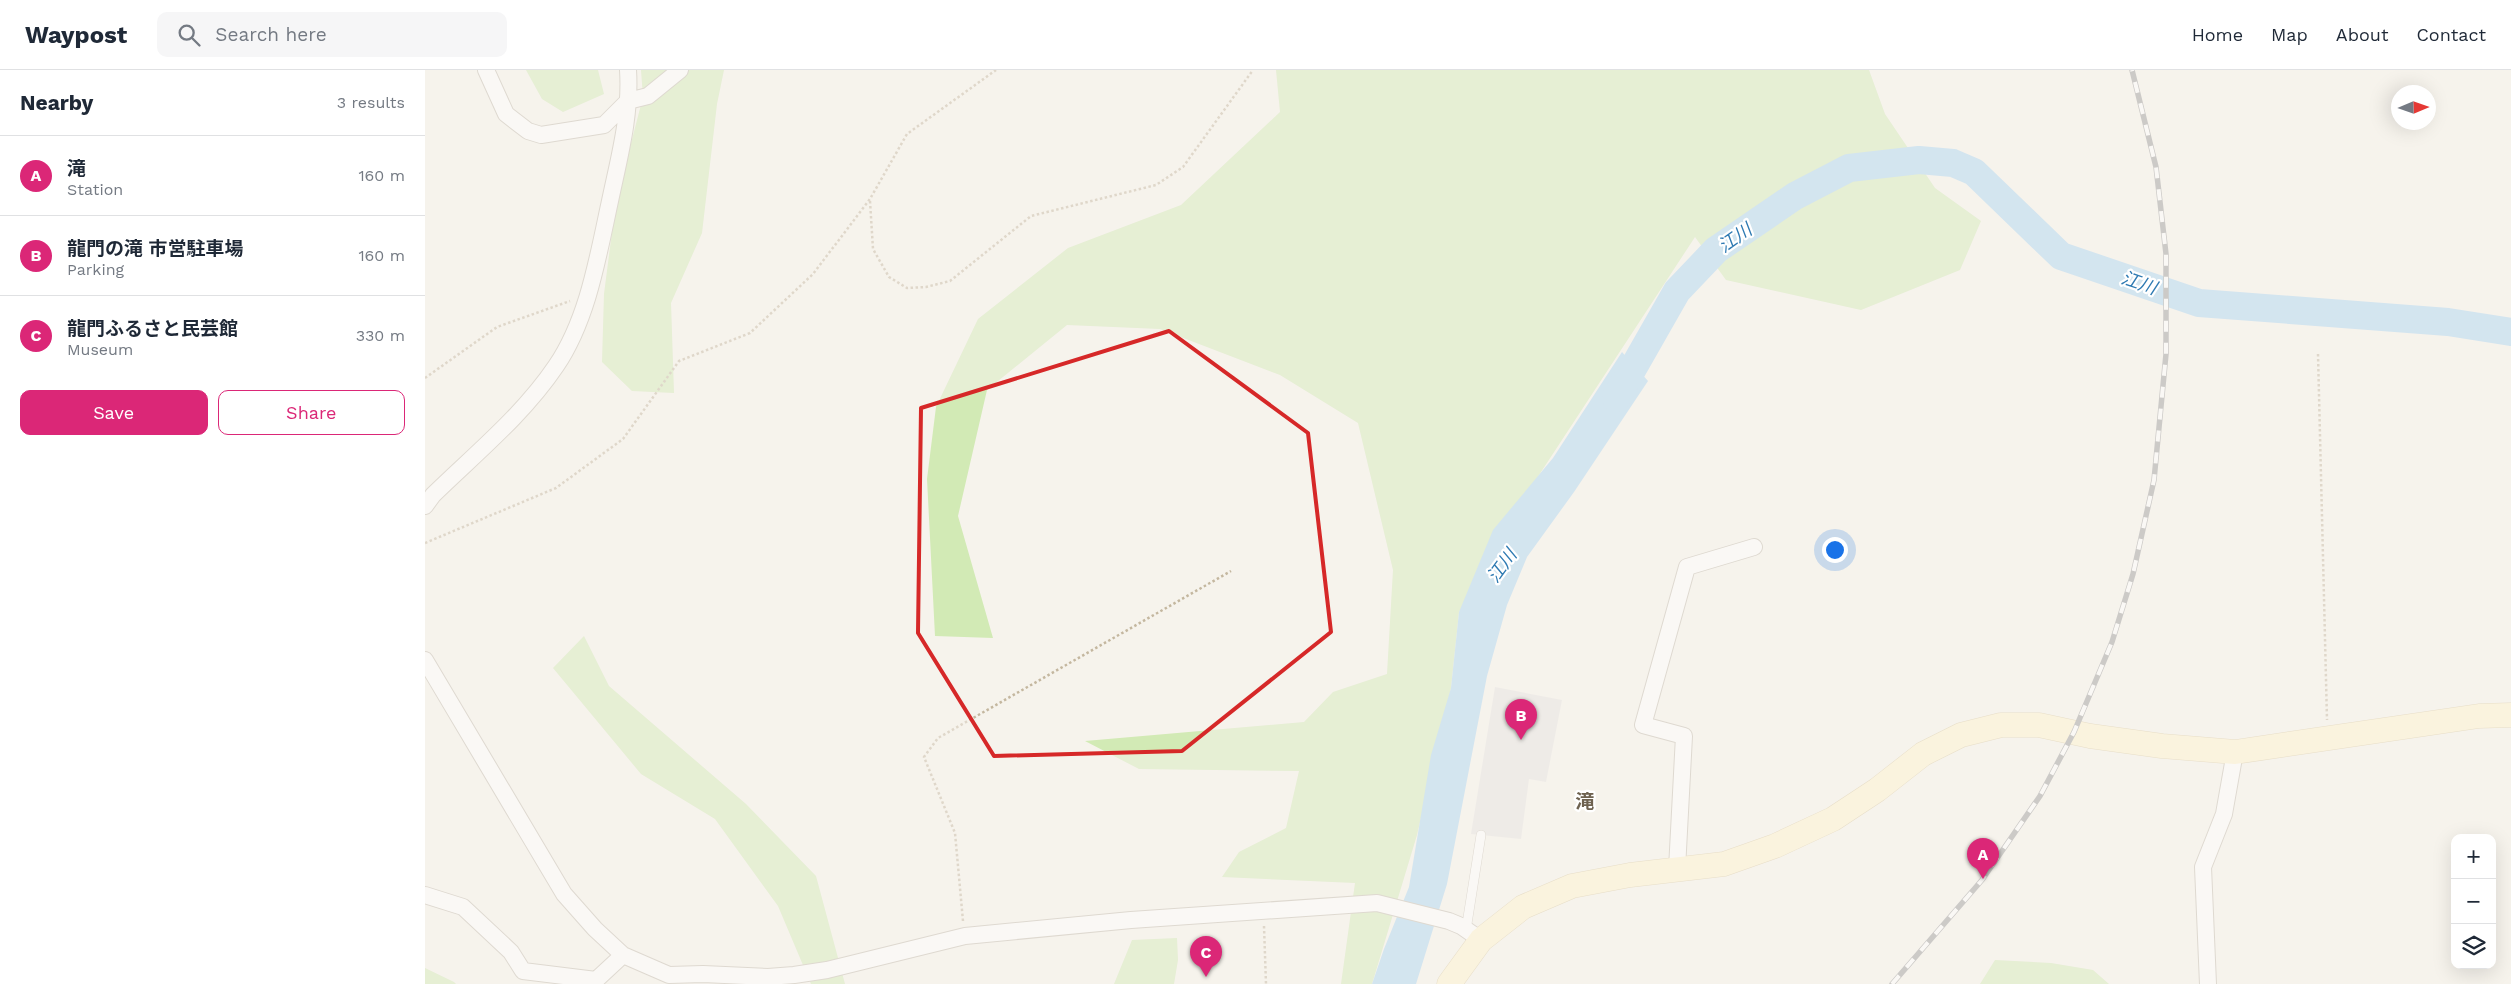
<!DOCTYPE html>
<meta charset="utf-8">
<style>
body{margin:0;font-family:"Work Sans","Noto Sans JP",sans-serif;background:#f6f6f7;color:#1f2937}
.controls{position:absolute;right:15px;bottom:15px;display:grid;overflow:hidden;border-radius:10px;box-shadow:0 5px 20px #0002}
.controls button{width:45px;height:45px;display:grid;place-items:center;padding:0;border:0;border-bottom:1px solid #e0e1e3;background:#fff;color:#1f2937;font:25px sans-serif}
.compass{position:absolute;left:1966px;top:15px;width:45px;height:45px;border-radius:50%;background:#fff;box-shadow:0 5px 20px #0002;rotate:88deg}
.you{position:absolute;left:1409px;top:479px;width:18px;height:18px;margin:-12px;border:4px solid #fff;border-radius:50%;background:#1a73e8;box-shadow:0 0 0 8px #1a73e833}
.badge{display:grid;place-items:center;width:32px;height:32px;border-radius:50%;background:#db2777;color:#fff;font-size:16px;font-weight:700}
.pin{position:absolute;translate:-50% -41px;filter:drop-shadow(0 1px 2px #0008)}
.pin::after{content:'';position:absolute;top:26px;width:18px;height:15px;background:inherit;clip-path:polygon(0 0,100% 0,50% 100%)}
.list{margin:0;padding:0;list-style:none}
h2{display:flex;justify-content:space-between;align-items:center;height:65px;margin:0;padding:0 20px;font-size:21px}
h2 small{font-size:16px;font-weight:400;color:#747a83}
.list li{display:grid;grid-template-columns:32px 1fr auto;gap:15px;align-items:center;box-sizing:border-box;height:80px;padding:0 20px;border-top:1px solid #e0e1e3}
.list b{display:block;font-size:19px;white-space:nowrap}
.list p{margin:0;font-size:16px;white-space:nowrap;color:#747a83}
.list em{font-size:16px;font-style:normal;color:#747a83}
.actions{display:flex;gap:10px;padding:15px 20px}
.actions a{flex:1;padding:11px 0;border:1px solid #db2777;border-radius:10px;text-align:center;font-size:18px;color:#db2777}
.actions .main{background:#db2777;color:#fff}
.icon{flex:none;width:28px;height:28px;fill:none;stroke:currentColor;stroke-width:2;stroke-linecap:round;stroke-linejoin:round}
.map{position:relative;flex:none;width:2086px;height:914px;overflow:hidden}
header{display:flex;align-items:center;gap:30px;box-sizing:border-box;height:70px;padding:0 25px;background:#fff;border-bottom:1px solid #e0e1e3}
header strong{font-size:24px}
nav{display:flex;gap:28px;margin-inline-start:auto;font-size:18px}
.search{width:350px;height:45px;background:#f6f6f7;display:flex;align-items:center;gap:12px;box-sizing:border-box;padding:0 18px;border-radius:10px;color:#747a83;font-size:19px}
main{display:flex}
aside{flex:1;background:#fff}
.map>svg:first-child{display:block}
.green{fill:#d2eab5}
.parking{fill:#e5e3e0}
.water{fill:#a9d4f2}
.lines{fill:none;stroke-linecap:round;stroke-linejoin:round}
.river{stroke:#a9d4f2;stroke-width:28}
.lane-casing{stroke:#c2bbae;stroke-width:10}
.street-casing{stroke:#c2bbae;stroke-width:18}
.secondary-casing{stroke:#d6c79b;stroke-width:25}
.path{stroke:#c4b79f;stroke-width:2.5;stroke-dasharray:2.5 2.5;stroke-linecap:butt}
.lane{stroke:#fff;stroke-width:9}
.street{stroke:#fff;stroke-width:16}
.secondary{stroke:#fff3cd;stroke-width:24}
.rail-casing{stroke:#9a9a9a;stroke-width:5.5}
.rail{stroke:#fff;stroke-width:4;stroke-dasharray:11;stroke-linecap:butt}
.marked{fill:none;stroke:#d62828;stroke-width:4;stroke-linejoin:round}
.labels{text-anchor:middle;stroke-width:4.5;stroke-linejoin:round;paint-order:stroke}
.water-label{font-size:18px;font-style:italic;fill:#2e7ab2;stroke:#fff}
.quarter-label{font-size:19px;font-weight:bold;fill:#6e6250;stroke:#fff}
</style>
<header>
<strong>Waypost</strong>
<div class="search"><svg class="icon" aria-label="search" viewBox="0 0 24 24"><circle cx="10" cy="10" r="6"/><path d="M15 15l6 6"/></svg>Search here</div>
<nav><a>Home</a><a>Map</a><a>About</a><a>Contact</a></nav>
</header>
<main>
<aside>
<h2>Nearby<small>3 results</small></h2>
<ul class="list">
<li><span class="badge">A</span><div><b>滝</b><p>Station</p></div><em>160 m</em></li>
<li><span class="badge">B</span><div><b>龍門の滝 市営駐車場</b><p>Parking</p></div><em>160 m</em></li>
<li><span class="badge">C</span><div><b>龍門ふるさと民芸館</b><p>Museum</p></div><em>330 m</em></li>
</ul>
<div class="actions"><a class="main">Save</a><a>Share</a></div>
</aside>
<div class="map">
<svg width="2086" height="914" viewBox="0 0 2086 914">
<rect width="100%" height="100%" fill="#f6f3ec"/>
<path class="green" d="M101,0h72l6,24 -41,18 -21,-13z
M216,0h83l-7,34 -15,129 -31,70 3,90 -42,-2 -30,-29 2,-68 12,-93 27,-104z
M851,0h593l16,44 50,74 46,33 -21,49 -99,40 -135,-30 -31,-43 -156,238 -80,137 -8,76 -34,147 -45,149h-31l14,-101 -133,-6 17,-25 47,-24 13,-57 -160,-2 -54,-28 219,-19 29,-30 54,-18 6,-104 -35,-147 -78,-48 -120,-46 -93,-4 -80,65 -29,126 35,122 -58,-2 -8,-157 9,-72 42,-88 90,-71 113,-43 99,-93z
M159,566l25,50 137,118 70,72 29,108h-34l-33,-78 -63,-87 -74,-45 -88,-106z
M752,868l1,22 -4,24h-60l18,-44z
M1570,890l56,3 42,7 16,14h-129z
M0,898l29,14 2,2h-31z"/>
<path class="parking" d="M1070,617l67,13 -16,82 -17,-3 -8,60 -50,-5z"/>
<path class="water" d="M1197,282l26,29 -74,111 -47,65 -20,48 -20,71 -40,208 -31,100h-44l12,-35 25,-62 22,-132 20,-67 8,-76 34,-82 60,-72z"/>
<g class="lines">
<path class="river" d="M1191,328l61,-107 39,-41 79,-54 54,-28 70,-8 34,3 21,9 87,84 138,47 249,19 63,10"/>
<g class="lane-casing">
<path id="lane" d="M1041,860l15,-95"/>
</g>
<g class="street-casing">
<path id="street" d="M61,0l20,44 22,17 13,4 63,-10 24,-24 20,-5 32,-26
M0,436l8,-11c42,-41 90,-80 123,-129 32,-47 42,-110 54,-165 9,-43 21,-86 18,-131
M0,590l139,234 31,35 28,26 46,20 34,-1 65,3 26,-2 33,-5 138,-34 166,-16 246,-17 72,18 12,5 20,14
M1252,799l7,-133 -41,-11 44,-158 67,-20
M0,825l38,12 48,45 12,19 73,9 27,-25
M1783,914l-5,-117 21,-53 11,-62"/>
</g>
<g class="secondary-casing">
<path id="secondary" d="M1024,914l32,-44 42,-33 49,-21 58,-11 94,-11 51,-18 58,-27 44,-29 46,-36 38,-19 40,-10h38l51,11 72,10 73,6 244,-36 32,-1"/>
</g>
<path class="path" d="M445,131l3,48 16,28 18,11 19,-1 24,-6 81,-65 125,-31 27,-18 70,-97
M1893,284l9,366
M0,308l72,-51 73,-26
M0,473l131,-55 67,-49 56,-78 71,-28 63,-59 57,-75 37,-65 89,-64
M538,851l-8,-88 -31,-76 14,-19 293,-167
M839,856l2,58"/>
<use href="#lane" class="lane"/>
<use href="#street" class="street"/>
<use href="#secondary" class="secondary"/>
<g class="rail-casing">
<path id="rail" d="M1467,914l90,-104 58,-84 34,-64 38,-90 21,-68 21,-94 12,-126v-100l-10,-87 -24,-97"/>
</g>
<use href="#rail" class="rail"/>
</g>
<path d="M0 0H2086V914H0ZM744,261l139,102 23,199 -149,119 -188,5 -76,-123 3,-225z" fill="#f6f3ec" fill-opacity=".55" fill-rule="evenodd"/>
<path class="marked" d="M744,261l139,102 23,199 -149,119 -188,5 -76,-123 3,-225z"/>
<g class="labels">
<g class="water-label">
<text transform="translate(1310 168) rotate(-35)" y="6">江川</text>
<text transform="translate(1714 213) rotate(19)" y="6">江川</text>
<text transform="translate(1077 496) rotate(-54)" y="6">江川</text>
</g>
<g class="quarter-label">
<text x="1160" y="738">滝</text>
</g>
</g>
</svg>
<div class="controls">
<button>+</button>
<button>−</button>
<button><svg class="icon" aria-label="layers" viewBox="0 0 24 24"><path d="M12 4l9 5-9 5-9-5zM3 14l9 5 9-5"/></svg></button>
</div>
<svg class="compass" viewBox="-18 -18 36 36"><path d="M0-13l5 13h-10z" fill="#e53935"/><path d="M0 13l5-13h-10z" fill="#747a83"/></svg>
<div class="you"></div>
<div class="pin badge" style="left:1558px;top:809px">A</div>
<div class="pin badge" style="left:1096px;top:670px">B</div>
<div class="pin badge" style="left:781px;top:907px">C</div>
</div>
</main>
